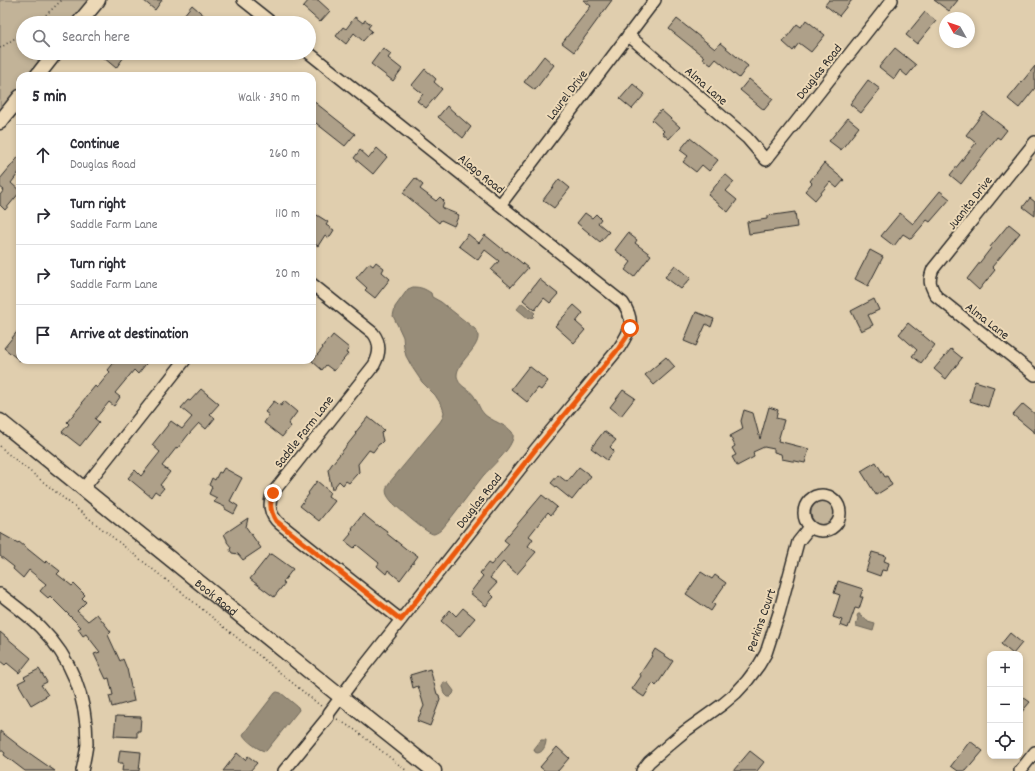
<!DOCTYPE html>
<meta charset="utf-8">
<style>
body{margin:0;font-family:Dekko,sans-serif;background:#f2f2f3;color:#2b2b33}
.controls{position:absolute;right:12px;bottom:12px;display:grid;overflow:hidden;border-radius:8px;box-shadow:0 2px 6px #0003}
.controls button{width:36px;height:36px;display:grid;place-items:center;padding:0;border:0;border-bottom:1px solid #e1e1e2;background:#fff;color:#2b2b33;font:20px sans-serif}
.compass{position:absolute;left:939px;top:12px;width:36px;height:36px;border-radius:50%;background:#fff;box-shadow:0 2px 6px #0003;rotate:310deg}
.stop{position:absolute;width:12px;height:12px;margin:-9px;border:3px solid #ea580c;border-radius:50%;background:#fff}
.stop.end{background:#ea580c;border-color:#fff;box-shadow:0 1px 4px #0008}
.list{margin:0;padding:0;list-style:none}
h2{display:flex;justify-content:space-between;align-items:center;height:52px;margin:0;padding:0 16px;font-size:17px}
h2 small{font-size:13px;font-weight:400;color:#7c7c81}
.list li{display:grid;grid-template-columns:26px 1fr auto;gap:12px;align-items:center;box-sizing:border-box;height:60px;padding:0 16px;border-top:1px solid #e1e1e2}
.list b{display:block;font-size:15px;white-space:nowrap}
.list p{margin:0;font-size:13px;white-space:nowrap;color:#7c7c81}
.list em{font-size:13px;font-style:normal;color:#7c7c81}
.icon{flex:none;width:22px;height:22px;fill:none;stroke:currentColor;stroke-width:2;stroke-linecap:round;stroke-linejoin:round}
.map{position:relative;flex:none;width:1035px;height:771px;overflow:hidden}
.search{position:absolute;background:#fff;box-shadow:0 2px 6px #0003;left:16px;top:16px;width:300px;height:44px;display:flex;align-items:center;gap:10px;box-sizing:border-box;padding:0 14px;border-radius:22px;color:#7c7c81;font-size:15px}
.panel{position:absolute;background:#fff;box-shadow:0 2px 6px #0003;left:16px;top:72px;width:300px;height:292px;border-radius:12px}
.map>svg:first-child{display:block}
.green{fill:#c2b398;stroke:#766f62}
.water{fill:#988d79;stroke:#6c665a}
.building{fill:#aea089;stroke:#2b2b2b}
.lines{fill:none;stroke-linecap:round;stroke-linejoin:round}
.minor-casing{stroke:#2b2b2b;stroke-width:14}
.tertiary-casing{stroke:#2b2b2b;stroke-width:17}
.path{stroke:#2b2b2b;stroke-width:1.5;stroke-dasharray:1 3;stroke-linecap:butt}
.minor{stroke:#ecd8b6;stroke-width:11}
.tertiary{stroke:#ecd8b6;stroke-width:14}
.route{stroke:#ea580c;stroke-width:5}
.labels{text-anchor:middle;stroke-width:4;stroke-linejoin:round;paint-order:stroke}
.street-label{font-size:13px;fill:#2b2b2b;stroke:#ecd8b6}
</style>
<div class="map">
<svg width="1035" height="771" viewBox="0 0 1035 771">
<rect width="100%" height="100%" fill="#e0ceae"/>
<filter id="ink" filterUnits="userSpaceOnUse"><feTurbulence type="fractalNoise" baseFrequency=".025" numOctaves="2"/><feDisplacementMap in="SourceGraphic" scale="8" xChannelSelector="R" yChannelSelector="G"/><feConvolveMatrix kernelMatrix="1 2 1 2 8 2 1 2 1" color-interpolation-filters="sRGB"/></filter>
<g filter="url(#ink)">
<path class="green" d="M0,0h91l-19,23h-49v30h25l-19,23h-9v11l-20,25z
M811 513a12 12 0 1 1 24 0a12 12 0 1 1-24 0Z"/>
<path class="water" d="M413,287c8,0 12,2 18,6l1,4 9,5 34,27c13,15 -19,31 -18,47 1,11 12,12 17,20 4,6 5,13 10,18 7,7 23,11 28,18 2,3 1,7 0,9 -4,11 -21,26 -29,35 -14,18 -27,36 -41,53 -2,2 -5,4 -8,5 -6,1 -36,-26 -42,-32 -6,-7 -8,-11 -3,-19l51,-61 3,-5 1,-5 -2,-6 -7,-11 -13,-13 -10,-15 -6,-11 -2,-8 -1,-11 -5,-11 -5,-10 2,-9 13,-18z
M522,303l13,10 -2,2 1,1 -2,2 -1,-1 -2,2 -12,-10z
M858,614h2v2l5,2 3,4 7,2 -2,7 -17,-5 2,-8 -1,-2z
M444,682l4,1 6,8 -1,3 -3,3h-3l-3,-3 -2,-8z
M277,692l4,1 17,14 1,3 -33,41c-7,0 -19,-10 -23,-16l1,-2 31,-40z
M541,740h5c0,5 -3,13 -9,13l-2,-1 -1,-3z"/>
<path class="building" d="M143,0h19l-7,10z
M309,0h9l12,11 -10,11 -17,-15z
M583,0h29l-38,52 -12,-9 29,-37z
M829,0h23l-13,16 -14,-11z
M934,0h24l-9,11z
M192,5l21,18h-22l-8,-7z
M925,12l11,9 -19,23 -11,-9z
M355,17l8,6 2,-3 6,4 -3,4 4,3 -9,10 -9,-8 -8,11 -10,-8 7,-9 3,2z
M677,19l38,30 5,-6 28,23 -9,12 -23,-19 -5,6 -8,-6 1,-2 -35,-28z
M806,20l19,15 -14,17 -12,-9 -6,8 -10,-9 14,-18 4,3z
M383,48l8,6 -3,4 14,11 -9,12 -22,-17z
M895,48l21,17 -9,11 -7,-6 -6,9 -15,-12z
M98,53h21l5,4 -8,11z
M544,56l10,9 -19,25 -11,-8z
M1035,66v22l-16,20 -11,-9z
M425,69l11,10 -2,3 8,7 -16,19 -9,-7 6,-7 -11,-9z
M749,79l24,20 -9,11 -24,-20z
M868,80l12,9 -19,24 -11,-9z
M633,84l12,10 -13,15 -12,-10z
M312,100l43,34 -10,12 -33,-26z
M447,106l24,21 -8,11 -25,-21z
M661,110l19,17 -11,12 -7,-6 2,-2 -12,-11z
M984,112l23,18 -7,9 -3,-2 -36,47 -11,-9 26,-32 -10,-8z
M848,118l11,9 -18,23 -12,-9z
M690,138l28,22 -9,11 -7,-6 -6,7 -13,-10 5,-6 -8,-6z
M377,148l10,9 -14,17 -19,-16 6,-8 9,8z
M20,155v16l-9,12 9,8v1l-15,18 -5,-5v-10l4,-5 -4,-3v-8z
M824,163l20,17 -7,8 -7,-6 -15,18 -10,-9 7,-8 -2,-2z
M725,174l9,8 -8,9 11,9 -9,12 -20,-17z
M415,178l8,7 -3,4 16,12 4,-4 4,4 -2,7 17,7 -5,11 -13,-6 -2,3 -36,-30z
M559,179l11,9 -16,20 -11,-8z
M940,191l10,8 -20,23 -3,-2 -16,19 -8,-5 -9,12 -13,-10 19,-23 13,11z
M1030,198l5,4v14l-12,-9z
M312,212l16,10 -2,3 8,5 -5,8 -4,-3 -7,11 -6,-4z
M795,212l2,15 -48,7 -2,-12 20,-3v-3z
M585,213l7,5 4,-4 5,5 -3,4 11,9 -9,10 -23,-19z
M1009,224l11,9 -28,34 3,3 -16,20 -12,-11 24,-31 -1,-1z
M628,233l9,7 -2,3 16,12 -17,22 -9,-7 6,-8 -16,-12z
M468,234l11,9 6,-8 21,17 1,-1 21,17 -17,19 -20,-17 8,-9 -14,-11 -7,10 -19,-14z
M870,250l13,7 -15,29 -13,-7z
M376,262l8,6 -2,4 8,7 -15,19 -10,-8 2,-2 -11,-10 13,-15 4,3z
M675,265l16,13 -10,11 -16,-12z
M539,279l19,15 -8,9 -6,-5 -9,12 -12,-10z
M874,299l5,11 -11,5 5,10 -12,6 -10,-20z
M574,305l9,8 -7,9 9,8 -11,13 -19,-17z
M696,312l18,7 -3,8 -5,-3 -10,22 -12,-5z
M908,323l27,22 -14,18 -9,-7 5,-6 -18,-16z
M20,328v33l-16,-13z
M333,335l16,13 -3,5 2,1 -14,17 -8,-6 -4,5 -10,-9 11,-13 -1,-1 6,-8 1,1z
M951,349l11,9 -16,21 -12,-10z
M666,357l9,10 -21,18 -9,-10z
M116,360h33l-11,14 -4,-4 -19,23 5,4 -6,9 -5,-4 -14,17 4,3 -19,24 -18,-14 7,-8 -2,-2 16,-19 -1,-1 13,-16 2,2 13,-16 -2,-2z
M529,366l19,15 -7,9 -3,-2 -11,14 -16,-13z
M975,381l19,6 -6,20 -18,-6z
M201,389l18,15 -9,10 5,4 -9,11 -7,-6 -11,12 -10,13 -1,-1 -15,19 8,6 -10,13 4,3 -5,6 -4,-3 -4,6 -23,-19 7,-8 6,6 19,-24 -8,-7 19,-24 11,8 10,-12 -11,-9 7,-8 2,1z
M623,390l12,8 -14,18 -11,-9z
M274,401l7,5 3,-5 13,11 -9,12 3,2 -9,11 -18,-14 5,-8 -4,-3z
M1023,404l12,10v19l-22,-18z
M769,407l9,3 -2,8 8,2 -6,21 31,8 -4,14 -10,-2h-3l-10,-2 -1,-5 -7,-2v-3l-10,-2 -11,5 1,5 -17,9 -5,-9 4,-2 -4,-7 3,-2 -5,-10 13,-7 -2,-8 3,-11 9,3 7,26z
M368,417l16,13 -3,3 2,8 -3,3h-1l-6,8 -4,-2 -11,14 1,8 -3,3 -7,8 -3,-2 -3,4 -4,-4 -7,9 -4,-20 4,-6 24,-30 -1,-1z
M604,431l12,9 -6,7 4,4 -7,9 -16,-12z
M876,462l9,15 2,-1 5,9 -16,10 -15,-24z
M579,467l12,9 -19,24 -21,-17 7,-8 9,7z
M224,468l18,10 -12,23 8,5 -4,8 -9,-5v-2l-11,-5 3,-4 -8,-4 3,-7 -3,-2 3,-7 3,2 4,-8 2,1z
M317,481l13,11 -2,4 7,5 -16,20 -19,-15 9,-12 -1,-1z
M542,495l15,12 -6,8 -3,-3 -19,24 4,3 -5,7 8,6 -19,22 -14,-12 -13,16 7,5 -8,9 5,5 -8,9 -16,-13 13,-17 -3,-3 8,-10 3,2 18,-21 -5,-4z
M363,514l16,13 1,-1 7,5 -1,2 24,19 1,-1 7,5 -18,24 -12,-10 -2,4 -9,-8 2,-3 -22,-18 -3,3 -9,-7 6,-7 -1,-1 3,-4 -1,-1z
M248,518l-2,9 15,21 -18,12 -5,-6 -6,-1 -2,-3 1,-3 -4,-5v-2l-3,-6z
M0,533l18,10 1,-1 26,21 2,-2 13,10 -3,3 15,12 2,-2 11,11 -3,3 4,4 -9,9 11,10 9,-7 14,18 -3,3 12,26 3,-2 4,10 7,32 -22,6 -3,-11 4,-1 -4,-17 -3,1 -12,-25 6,-2 -14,-18 -3,2 -5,-7 3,-2 -31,-31 -2,2 -8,-7 6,-7 -17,-14 -6,8 -10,-9 1,-2 -14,-11z
M872,552l14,4 -2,5 5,2 -2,8 -5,-1 -2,6 -14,-5z
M272,554l21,15 -10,13 2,1 -11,14 -24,-18 19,-24z
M701,572l11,7 3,-4 11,8 -14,20 3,2 -4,6 -25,-17z
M838,581l25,8 -3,8h3l-4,12 -4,-1 -7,20 -8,-3 2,-5 -9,-3 7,-22 -6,-2z
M463,608l12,10 -16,19 -18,-16 9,-11 6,6z
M0,632l31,26 -12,15 -12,-10 -2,2 -5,-4z
M1010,633l12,10 -9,11 -12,-10z
M655,649l18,12 -17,25 -3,-3 -9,14 -12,-8 9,-13 -1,-2 12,-18h-1z
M39,669l8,13 -6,3 7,10 -17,10 -13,-22 8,-4 -2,-2z
M430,669l7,25 2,1 1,5 -10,26 -13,-5 7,-15 -6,-20 -5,2 -3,-13z
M1020,695l10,7 -10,12z
M116,716l25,1 -1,14h-3v6l-23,-1z
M0,731l22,17 33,23h-30l-21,-16 1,-2 -5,-4z
M970,741l13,10 -17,20h-8l-7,-5z
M557,747l12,11 -11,13h-13l-5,-4z
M120,750l21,2 -2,19h-17l1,-8h-5z
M750,751l14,11 -7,9h-24z
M237,753l8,7 3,-4 9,7 -7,8h-27z"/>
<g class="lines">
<g class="minor-casing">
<path id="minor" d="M243,0l29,23
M628,35l119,103 19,22 126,-160
M1035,142l-102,127c-5,12 -3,16 3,27l99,79
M500,205l155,-205
M312,284l61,49c8,10 7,21 1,32l-99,125c-8,12 -6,25 5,34l121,96
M83,489l102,-129
M804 513a18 18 0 1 1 36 0a18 18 0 1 1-36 0Z
M0,594c14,11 28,21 40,33 32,32 47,72 47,117 -1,9 -3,18 -5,27
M284,771l44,-54 1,-4 26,-35 180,-228 84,-102c11,-17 17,-26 4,-45l-314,-250
M642,771l7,-9 23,-20 12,-10 39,-28 13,-11 11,-12 12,-16 7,-12 13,-40 19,-71 12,-15
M1020,771l15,-19"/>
</g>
<g class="tertiary-casing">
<g id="tertiary">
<path d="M79,23l19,-23"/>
<path d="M37,76l18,-23"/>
<path d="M0,122l20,-25"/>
<path id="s1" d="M0,421l331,268 103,82"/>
</g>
</g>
<path class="path" d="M37,23l25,-23
M0,48l23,-15
M0,446l7,7 173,138 142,116
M337,719l18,11 52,41"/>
<use href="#minor" class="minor"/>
<use href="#tertiary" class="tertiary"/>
</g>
</g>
<g class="lines" filter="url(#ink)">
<path class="route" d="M273,493c-4,10 -3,18 3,28l125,99 134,-170 84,-102 8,-12 3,-8"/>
</g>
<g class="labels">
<g class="street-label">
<text transform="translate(818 71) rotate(-52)" y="5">Douglas Road</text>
<text transform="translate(707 85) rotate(41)" y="5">Alma Lane</text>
<text transform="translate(566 94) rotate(-53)" y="5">Laurel Drive</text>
<text transform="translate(482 173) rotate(39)" y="5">Alago Road</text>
<text transform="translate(969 202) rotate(-52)" y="5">Juanita Drive</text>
<text transform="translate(988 320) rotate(38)" y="5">Alma Lane</text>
<text transform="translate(303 431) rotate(-52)" y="5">Saddle Farm Lane</text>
<text transform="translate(478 500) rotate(-52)" y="5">Douglas Road</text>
<text dy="5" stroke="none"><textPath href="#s1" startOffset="279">Book Road</textPath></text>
<text transform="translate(760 620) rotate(-71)" y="5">Perkins Court</text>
</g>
</g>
</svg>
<div class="controls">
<button>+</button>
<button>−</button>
<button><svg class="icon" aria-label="locate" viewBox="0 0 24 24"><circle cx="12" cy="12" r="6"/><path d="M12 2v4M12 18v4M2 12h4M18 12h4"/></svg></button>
</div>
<svg class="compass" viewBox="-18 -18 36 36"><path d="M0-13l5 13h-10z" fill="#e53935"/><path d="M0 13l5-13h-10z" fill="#7c7c81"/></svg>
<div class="stop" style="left:630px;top:328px"></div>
<div class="stop end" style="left:273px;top:493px"></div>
<div class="search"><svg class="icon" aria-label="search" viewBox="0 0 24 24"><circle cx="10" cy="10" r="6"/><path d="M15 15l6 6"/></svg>Search here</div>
<section class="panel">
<h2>5 min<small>Walk · 390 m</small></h2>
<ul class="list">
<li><svg class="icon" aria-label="ahead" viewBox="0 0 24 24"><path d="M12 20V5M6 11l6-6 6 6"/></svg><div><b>Continue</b><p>Douglas Road</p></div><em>260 m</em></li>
<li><svg class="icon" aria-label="right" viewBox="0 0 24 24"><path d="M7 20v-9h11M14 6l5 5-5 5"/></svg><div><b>Turn right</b><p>Saddle Farm Lane</p></div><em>110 m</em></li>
<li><svg class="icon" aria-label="right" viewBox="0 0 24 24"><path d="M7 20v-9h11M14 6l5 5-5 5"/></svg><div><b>Turn right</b><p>Saddle Farm Lane</p></div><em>20 m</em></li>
<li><svg class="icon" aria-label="arrive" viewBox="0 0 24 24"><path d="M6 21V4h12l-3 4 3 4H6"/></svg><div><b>Arrive at destination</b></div></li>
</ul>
</section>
</div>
